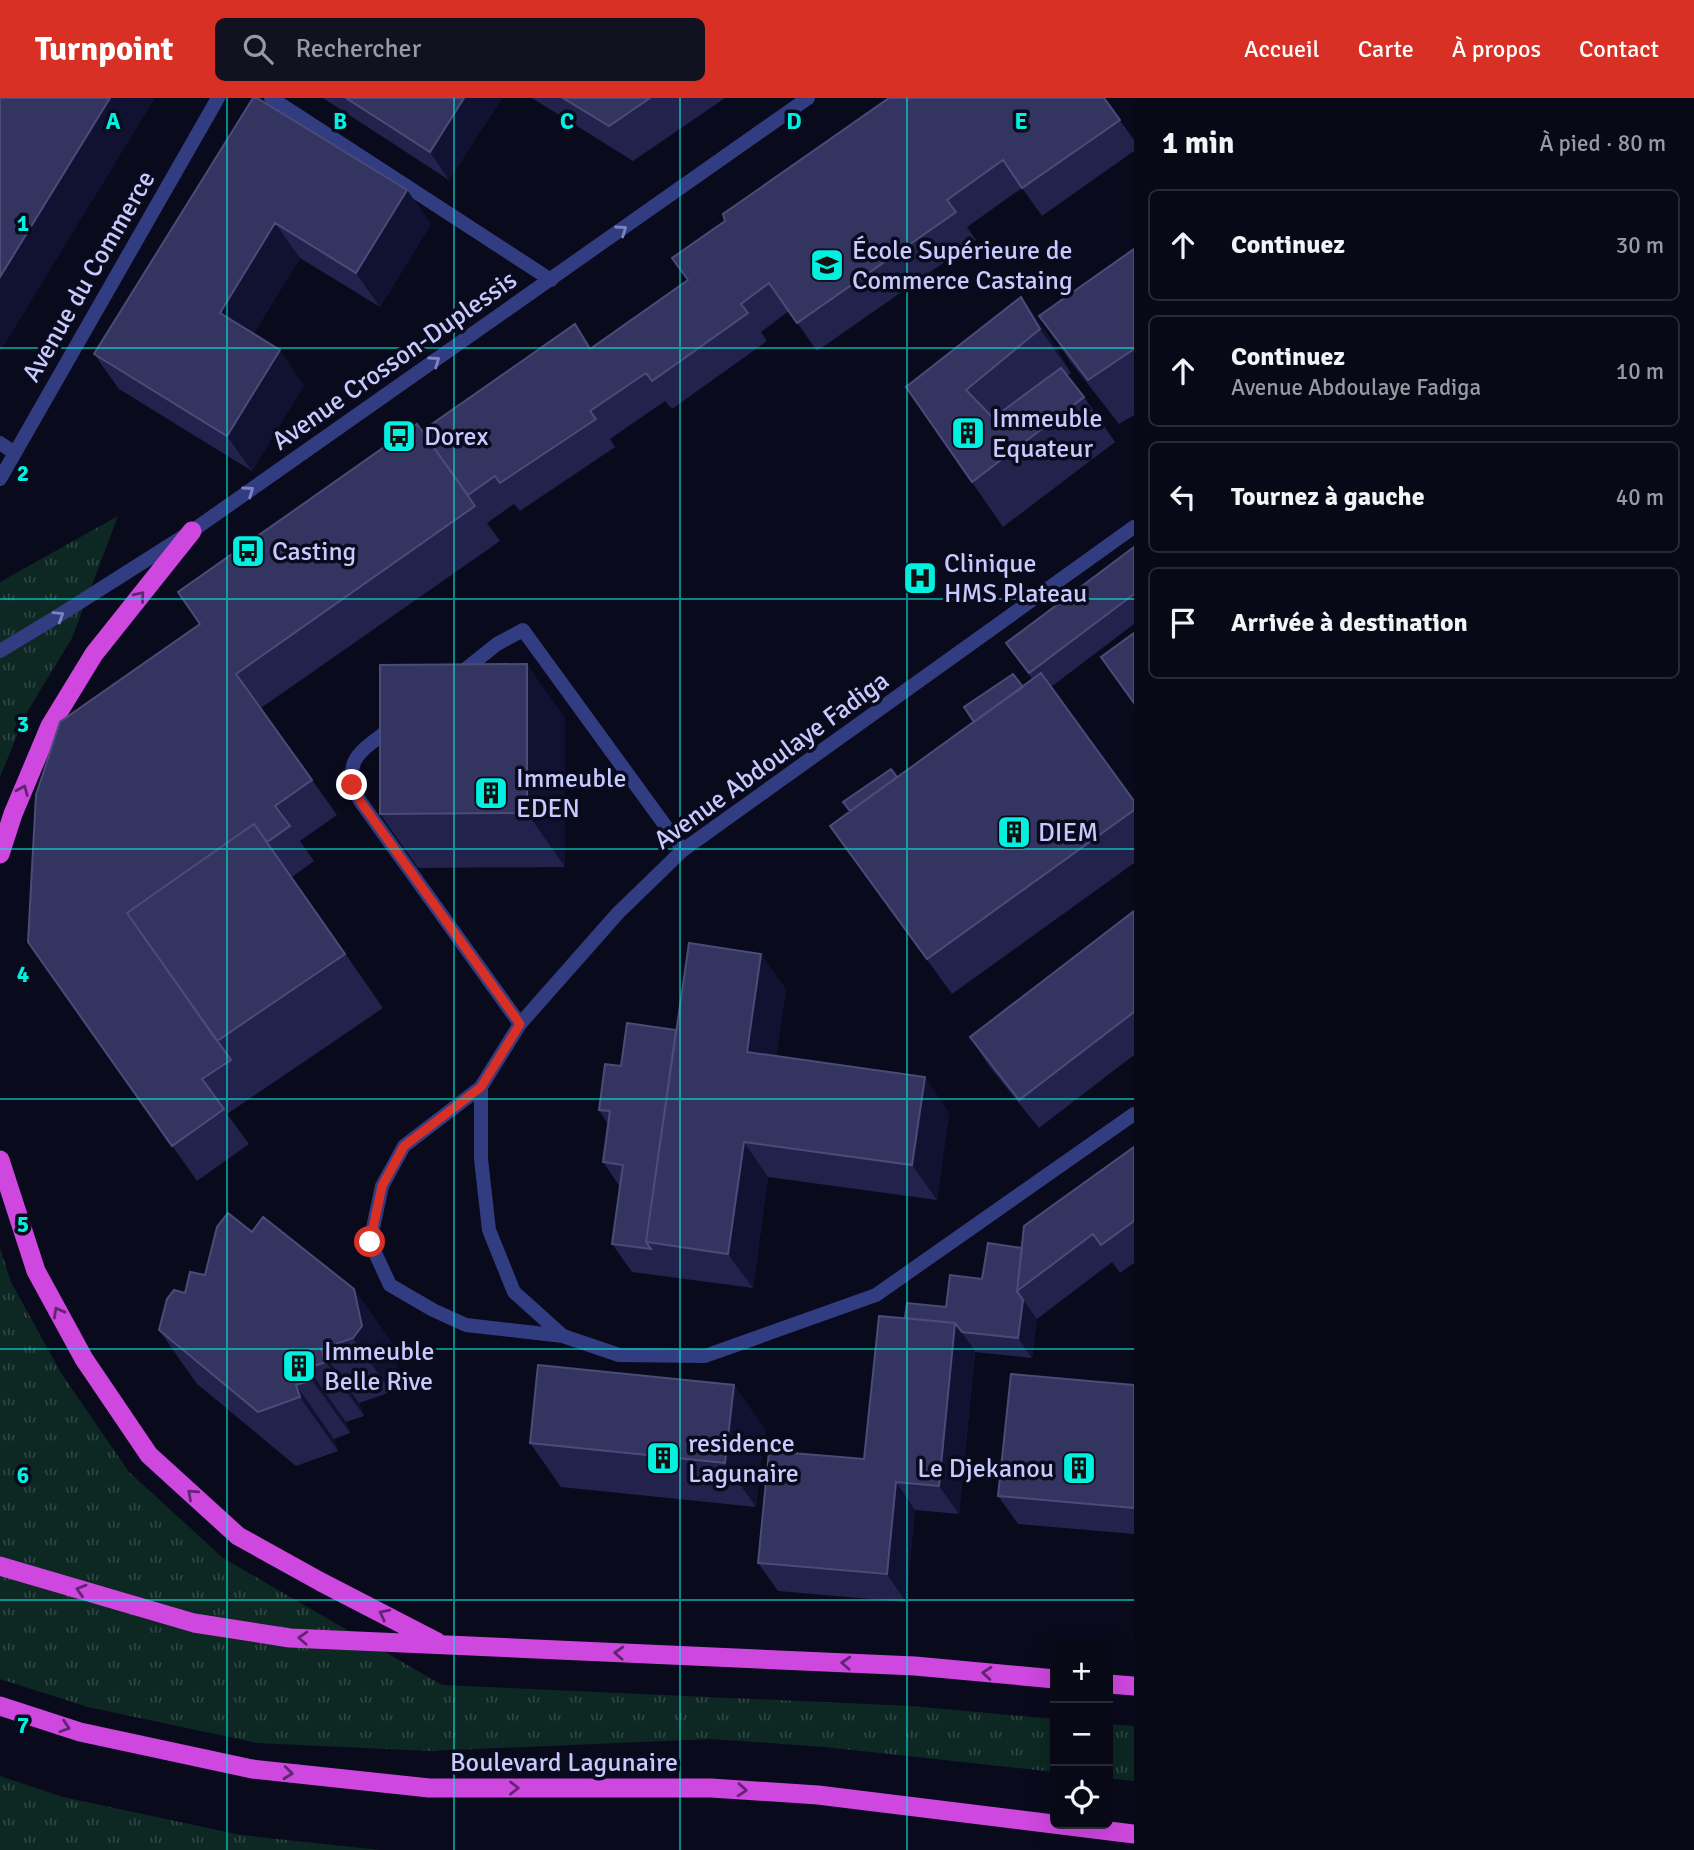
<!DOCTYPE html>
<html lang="fr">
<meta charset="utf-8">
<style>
body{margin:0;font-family:Signika,sans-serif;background:#11111f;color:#f1f3f6}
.controls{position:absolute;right:21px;bottom:21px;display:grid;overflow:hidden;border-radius:10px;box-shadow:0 7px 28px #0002}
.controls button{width:63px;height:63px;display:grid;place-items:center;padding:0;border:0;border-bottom:2px solid #292935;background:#080816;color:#f1f3f6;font:35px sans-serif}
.stop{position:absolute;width:21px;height:21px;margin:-16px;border:5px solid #d93025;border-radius:50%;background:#fff}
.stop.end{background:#d93025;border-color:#fff;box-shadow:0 2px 7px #0008}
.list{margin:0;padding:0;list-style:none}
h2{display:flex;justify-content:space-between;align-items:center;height:91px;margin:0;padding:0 28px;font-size:30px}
h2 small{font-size:23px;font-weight:400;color:#989aa1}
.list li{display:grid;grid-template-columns:46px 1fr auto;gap:21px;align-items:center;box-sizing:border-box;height:112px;margin:0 14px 14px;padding:0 14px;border:2px solid #292935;border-radius:10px}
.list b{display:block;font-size:26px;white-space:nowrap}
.list p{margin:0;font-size:23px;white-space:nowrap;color:#989aa1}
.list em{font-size:23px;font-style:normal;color:#989aa1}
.icon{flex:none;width:38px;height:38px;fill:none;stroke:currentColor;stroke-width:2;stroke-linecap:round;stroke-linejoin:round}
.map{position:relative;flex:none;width:1134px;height:1752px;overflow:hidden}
header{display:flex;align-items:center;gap:42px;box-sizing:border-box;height:98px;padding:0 35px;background:#d93025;color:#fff}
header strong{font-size:33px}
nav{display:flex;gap:38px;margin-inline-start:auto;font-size:24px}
.search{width:490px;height:63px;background:#11111f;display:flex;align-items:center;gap:18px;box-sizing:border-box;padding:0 24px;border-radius:10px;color:#989aa1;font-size:26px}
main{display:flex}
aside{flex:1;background:#080816}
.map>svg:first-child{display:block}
.grass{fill:url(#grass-tufts)}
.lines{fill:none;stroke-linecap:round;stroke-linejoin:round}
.service{stroke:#323c80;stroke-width:14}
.minor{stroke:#323c80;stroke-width:14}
.tertiary{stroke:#323c80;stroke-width:14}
.trunk{stroke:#ce47de;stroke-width:19}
.wall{fill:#22224c}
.shaded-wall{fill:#111131}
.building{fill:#343460;stroke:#4b4b79;stroke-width:2}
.oneway{stroke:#7c83c0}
.oneway2{stroke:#622574}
.route{stroke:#d93025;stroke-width:9}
.grid{fill:none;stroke:#00f1e0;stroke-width:2;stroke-opacity:0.55}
.labels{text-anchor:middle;stroke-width:7;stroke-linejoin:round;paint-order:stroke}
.poi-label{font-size:26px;fill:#c6caff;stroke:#0a0a1d;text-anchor:start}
.street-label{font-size:26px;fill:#c6caff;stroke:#0a0a1d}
.grid-label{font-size:23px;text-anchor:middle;font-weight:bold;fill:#00f1e0;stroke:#0a0a1d;stroke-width:7;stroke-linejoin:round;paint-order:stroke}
</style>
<header>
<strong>Turnpoint</strong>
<div class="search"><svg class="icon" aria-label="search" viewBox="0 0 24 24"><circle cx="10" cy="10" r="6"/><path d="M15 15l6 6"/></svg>Rechercher</div>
<nav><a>Accueil</a><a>Carte</a><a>À propos</a><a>Contact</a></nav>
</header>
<main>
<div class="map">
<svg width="1134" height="1752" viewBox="0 0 1134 1752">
<defs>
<pattern id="grass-tufts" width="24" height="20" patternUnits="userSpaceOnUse" patternTransform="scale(1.75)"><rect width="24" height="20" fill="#0d2722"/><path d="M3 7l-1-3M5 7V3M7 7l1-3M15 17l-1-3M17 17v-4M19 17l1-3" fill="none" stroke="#2f4543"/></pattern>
</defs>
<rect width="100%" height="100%" fill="#0a0a1d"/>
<path class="grass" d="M118,418l-46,122 -46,76 -26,63v-195z
M0,1150l11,34 50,91 68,99 94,86 219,127 470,21 143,13v53l-231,-25 -113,-8 -282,12 -172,-8 -169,-36 -88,-28z
M1108,1626l26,2v55l-26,-3z
M0,1678l63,21 178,38 139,15h-380z"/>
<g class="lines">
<path class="service" d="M457,578l40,-32 26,-14 160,220
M395,627c-31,25 -57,33 -35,76l160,223"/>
<path class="minor" d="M271,0l280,182
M0,345l15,10
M0,381l218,-381
M1134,429l-451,323 -65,63 -98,111 -39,63v72l8,71 25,62 49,44 56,19 86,1 171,-61 258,-181
M481,989l-77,59 -22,40 -12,56 20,43 43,25 33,15 97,11"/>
<path class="tertiary" d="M0,553l58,-35 134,-85 616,-433"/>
<path class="trunk" d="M0,756l13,-40 37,-88 44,-72 98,-123
M0,1062l36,111 48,88 65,96 89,81 83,46 116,60
M0,1468l194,57 96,15 625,28 140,13
M1108,1586l26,2
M0,1608l80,26 172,37 177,19h282l107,7 316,39"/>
</g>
<path class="wall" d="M253,0l154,92 24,34 -51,83 -80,-49 -47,76 51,51 -52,86 -133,-82 -25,-35z
M323,0h179l-53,82z
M532,0h193l-92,63z
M1104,0l30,42v11l-92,65 -20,-28 -55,39 9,13 -159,111 -28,-40 -28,21 6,9 -95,68 -7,-8 -55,38 5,8 -95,64 -6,-7 -27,19 13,18 -239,167 76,107 -37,26 14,20 -22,16 91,131 -156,106 22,30 -52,37 -169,-239 172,-318 222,-193 153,-107 17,24z
M1134,151v166l-15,9 -49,-63 -31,-45z
M1021,199l31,44 19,32 -4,3 17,21 31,45 -112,85 -97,-140z
M1134,449v77l-83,63 83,114v62l-182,131 -122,-168 203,-146 -27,-37z
M565,620v149l-147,1 -38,-54z
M1134,813v144l-95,73 -50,-62 -19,-29z
M786,891l-10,67 173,56 -12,88 -169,-23 -15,111 -121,-16 -20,-28 8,-57 -17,-25 5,-38 -9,-14 22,-44 55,-36z
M1134,1049v116l-14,10 -8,-11 -75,57 -5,39 -57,-6 -16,162 -44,-4 -9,92 -128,-11 -20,-28 106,-104 41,-141 41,-11 76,-59z
M252,1134l102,57 38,54 8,37 -9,12 -32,11 5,13 -18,6 4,11 -16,6 4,12 -42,15 -99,-82 -38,-54 26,-37z
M734,1287l31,45 -9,77 -195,-20 -31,-44z
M1134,1287v149l-116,-10 -20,-28z"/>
<path class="shaded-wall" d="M110,0h45l-155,254v-75z
M464,0h38l-53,82 -19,-28z
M407,92l24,34 -51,83 -24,-34z
M275,125l25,35 -56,90 -24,-35z
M1021,199l31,44 19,32 -31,-44z
M575,226l20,28 -5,-3z
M280,252l24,35 -52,86 -25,-35z
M527,566l38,54v149l-38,-54z
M761,856l25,35 -14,98 -25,-35z
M925,979l24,35 -12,88 -25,-35z
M744,1044l24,35 -15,111 -25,-34z
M354,1191l38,54 8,37 -9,12 -38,-54z
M1023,1202l14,19 -5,39 -14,-20z
M955,1225l20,28 -16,163 -20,-28z
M321,1251l38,54 5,13 -38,-54z
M308,1270l38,54 4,11 -38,-53z
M296,1287l38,54 4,12 -38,-54z
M734,1287l31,45 -9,77 -31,-44z
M896,1384l19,28 -9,92 -19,-28z"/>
<path class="building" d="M0,0h110l-110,179z
M253,0h4l150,92 -51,83 -81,-50 -55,90 60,37 -53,86 -133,-82z
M346,0h118l-34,54z
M563,0h87l-41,28z
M889,0h215l16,22 -98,68 -19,-28 -56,40 9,12 -159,111 -28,-40 -28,21 7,9 -96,68 -6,-8 -56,38 6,8 -96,64 -5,-7 -27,19 -46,-64 153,-107 15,25 98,-69 -16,-22 53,-37 -2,-7z
M1134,151v100l-46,31 -49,-64z
M1021,199l19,32 -74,61 27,28 68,-50 23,29 -112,85 -66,-95z
M417,326l58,82 -239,168 76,106 -37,26 15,20 -23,16 -13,-18 -127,89 104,147 -29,19 22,30 -52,37 -144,-204 8,-147 24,-73 140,-98 -22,-32z
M1134,449v47l-105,79 -23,-30z
M1134,535v70l-33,-46z
M527,566v149l-147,1v-149z
M1041,575l93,128v9l-207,149 -97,-133z
M1013,576l10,13 -49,35 -10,-15z
M891,671l6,8 -47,34 -7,-9z
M254,726l91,130 -128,87 -90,-128z
M1134,813v101l-115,88 -49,-63z
M689,845l72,11 -14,98 178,25 -13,88 -168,-23 -16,112 -82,-12z
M627,925l49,7 -30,212 5,7 -39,-5 11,-79 -20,-3 7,-51 -11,-1 6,-46 16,2z
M1134,1049v74l-33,24 -8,-11 -76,57 7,-65z
M228,1115l24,19 11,-15 91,72 8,37 -9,12 -32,11 5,13 -18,6 4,12 -16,5 4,12 -42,15 -99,-82 8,-31 7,-9 11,3 5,-21 15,3 12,-48z
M988,1145l34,5 -5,43 6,9 -5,38 -56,-6 -7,-9 -50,-5 2,-15 39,4 4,-32 32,4z
M879,1218l76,7 -16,163 -43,-4 -9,92 -129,-11 11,-112 95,8z
M538,1267l196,20 -9,78 -195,-20z
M1011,1276l123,11v123l-136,-12z"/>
<defs><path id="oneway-chevron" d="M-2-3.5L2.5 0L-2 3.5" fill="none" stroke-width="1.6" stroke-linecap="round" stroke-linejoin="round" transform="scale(1.75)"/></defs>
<g class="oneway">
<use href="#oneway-chevron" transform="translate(622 132) rotate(-35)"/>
<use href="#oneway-chevron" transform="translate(435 263) rotate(-35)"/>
<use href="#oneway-chevron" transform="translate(249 393) rotate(-35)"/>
<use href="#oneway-chevron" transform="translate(59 518) rotate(-32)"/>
</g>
<g class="oneway2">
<use href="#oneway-chevron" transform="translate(140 498) rotate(-51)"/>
<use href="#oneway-chevron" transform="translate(23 692) rotate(-67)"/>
<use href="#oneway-chevron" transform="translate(58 1214) rotate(-119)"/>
<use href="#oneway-chevron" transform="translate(192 1396) rotate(-138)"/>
<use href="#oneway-chevron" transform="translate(81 1492) rotate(-163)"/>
<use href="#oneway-chevron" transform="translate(384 1516) rotate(-153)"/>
<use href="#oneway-chevron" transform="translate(303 1540) rotate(-177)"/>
<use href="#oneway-chevron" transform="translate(619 1555) rotate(-177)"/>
<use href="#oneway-chevron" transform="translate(846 1565) rotate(-177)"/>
<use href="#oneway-chevron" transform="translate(987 1575) rotate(-175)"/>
<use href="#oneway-chevron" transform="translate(65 1629) rotate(18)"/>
<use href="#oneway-chevron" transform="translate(288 1675) rotate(6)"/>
<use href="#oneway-chevron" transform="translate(514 1690)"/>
<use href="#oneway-chevron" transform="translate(742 1692) rotate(4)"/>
</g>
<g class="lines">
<path class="route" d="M352,687l8,16 160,223 -39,63 -77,59 -22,40 -12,56"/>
</g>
<path class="grid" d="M227,0v1752M454,0v1752M680,0v1752M907,0v1752M0,250h1134M0,501h1134M0,751h1134M0,1001h1134M0,1251h1134M0,1502h1134"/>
<defs>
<g id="university-square" transform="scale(1.75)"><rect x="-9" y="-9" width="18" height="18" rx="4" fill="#00f1e0" stroke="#0a0a1d"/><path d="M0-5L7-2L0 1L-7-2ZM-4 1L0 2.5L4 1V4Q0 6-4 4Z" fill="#111"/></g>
<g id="building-square" transform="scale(1.75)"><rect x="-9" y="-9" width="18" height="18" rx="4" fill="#00f1e0" stroke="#0a0a1d"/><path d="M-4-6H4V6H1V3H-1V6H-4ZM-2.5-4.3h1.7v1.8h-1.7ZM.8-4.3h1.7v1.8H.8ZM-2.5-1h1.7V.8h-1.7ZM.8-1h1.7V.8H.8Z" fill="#111"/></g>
<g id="bus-square" transform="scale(1.75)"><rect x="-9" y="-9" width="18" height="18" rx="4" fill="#00f1e0" stroke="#0a0a1d"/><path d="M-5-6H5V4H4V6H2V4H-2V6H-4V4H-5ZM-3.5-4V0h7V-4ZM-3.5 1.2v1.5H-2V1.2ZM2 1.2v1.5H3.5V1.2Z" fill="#111"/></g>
<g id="hospital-square" transform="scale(1.75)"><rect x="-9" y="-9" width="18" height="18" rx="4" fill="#00f1e0" stroke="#0a0a1d"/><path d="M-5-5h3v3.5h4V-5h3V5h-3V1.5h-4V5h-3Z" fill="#111"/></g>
</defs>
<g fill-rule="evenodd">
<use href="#university-square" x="827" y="167"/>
<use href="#building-square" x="968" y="335"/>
<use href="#bus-square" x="399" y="338"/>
<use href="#bus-square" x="248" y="453"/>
<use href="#hospital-square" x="920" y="480"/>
<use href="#building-square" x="491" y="695"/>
<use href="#building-square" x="1014" y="734"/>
<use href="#building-square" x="299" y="1268"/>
<use href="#building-square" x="663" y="1360"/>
<use href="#building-square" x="1079" y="1370"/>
</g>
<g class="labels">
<g class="poi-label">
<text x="852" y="161">École Supérieure de<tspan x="852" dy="30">Commerce Castaing</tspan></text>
<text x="992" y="329">Immeuble<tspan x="992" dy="30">Equateur</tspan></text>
<text x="424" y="347">Dorex</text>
<text x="272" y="462">Casting</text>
<text x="944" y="474">Clinique<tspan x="944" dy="30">HMS Plateau</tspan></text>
<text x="516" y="689">Immeuble<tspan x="516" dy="30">EDEN</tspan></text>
<text x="1038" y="743">DIEM</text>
<text x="324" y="1262">Immeuble<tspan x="324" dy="30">Belle Rive</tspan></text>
<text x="688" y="1354">residence<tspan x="688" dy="30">Lagunaire</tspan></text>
<text x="1054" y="1379" text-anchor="end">Le Djekanou</text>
</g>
<g class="street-label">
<text transform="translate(88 178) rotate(-60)" y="9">Avenue du Commerce</text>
<text transform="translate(394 262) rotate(-35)" y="9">Avenue Crosson-Duplessis</text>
<text transform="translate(771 662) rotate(-36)" y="9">Avenue Abdoulaye Fadiga</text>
<text x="564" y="1673">Boulevard Lagunaire</text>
</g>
</g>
<g class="grid-label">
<text x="113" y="31">A</text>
<text x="340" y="31">B</text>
<text x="567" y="31">C</text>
<text x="794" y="31">D</text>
<text x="1021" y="31">E</text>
<text x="23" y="133">1</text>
<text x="23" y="383">2</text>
<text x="23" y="634">3</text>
<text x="23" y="884">4</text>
<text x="23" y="1134">5</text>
<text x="23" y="1385">6</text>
<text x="23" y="1635">7</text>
</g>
</svg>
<div class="controls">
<button>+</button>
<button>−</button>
<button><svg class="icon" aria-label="locate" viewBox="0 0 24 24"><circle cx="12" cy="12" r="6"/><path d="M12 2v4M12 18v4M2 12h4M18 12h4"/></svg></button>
</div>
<div class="stop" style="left:370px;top:1144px"></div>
<div class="stop end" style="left:352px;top:687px"></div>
</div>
<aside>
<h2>1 min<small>À pied · 80 m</small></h2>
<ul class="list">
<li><svg class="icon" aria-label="ahead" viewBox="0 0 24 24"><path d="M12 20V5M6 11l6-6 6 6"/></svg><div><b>Continuez</b></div><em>30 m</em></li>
<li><svg class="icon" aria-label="ahead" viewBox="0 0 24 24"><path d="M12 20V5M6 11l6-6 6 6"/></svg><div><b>Continuez</b><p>Avenue Abdoulaye Fadiga</p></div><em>10 m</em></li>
<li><svg class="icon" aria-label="left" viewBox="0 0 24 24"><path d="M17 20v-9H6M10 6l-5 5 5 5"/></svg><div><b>Tournez à gauche</b></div><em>40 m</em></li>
<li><svg class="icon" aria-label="arrive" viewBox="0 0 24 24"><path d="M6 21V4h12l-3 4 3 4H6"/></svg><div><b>Arrivée à destination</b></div></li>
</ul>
</aside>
</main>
